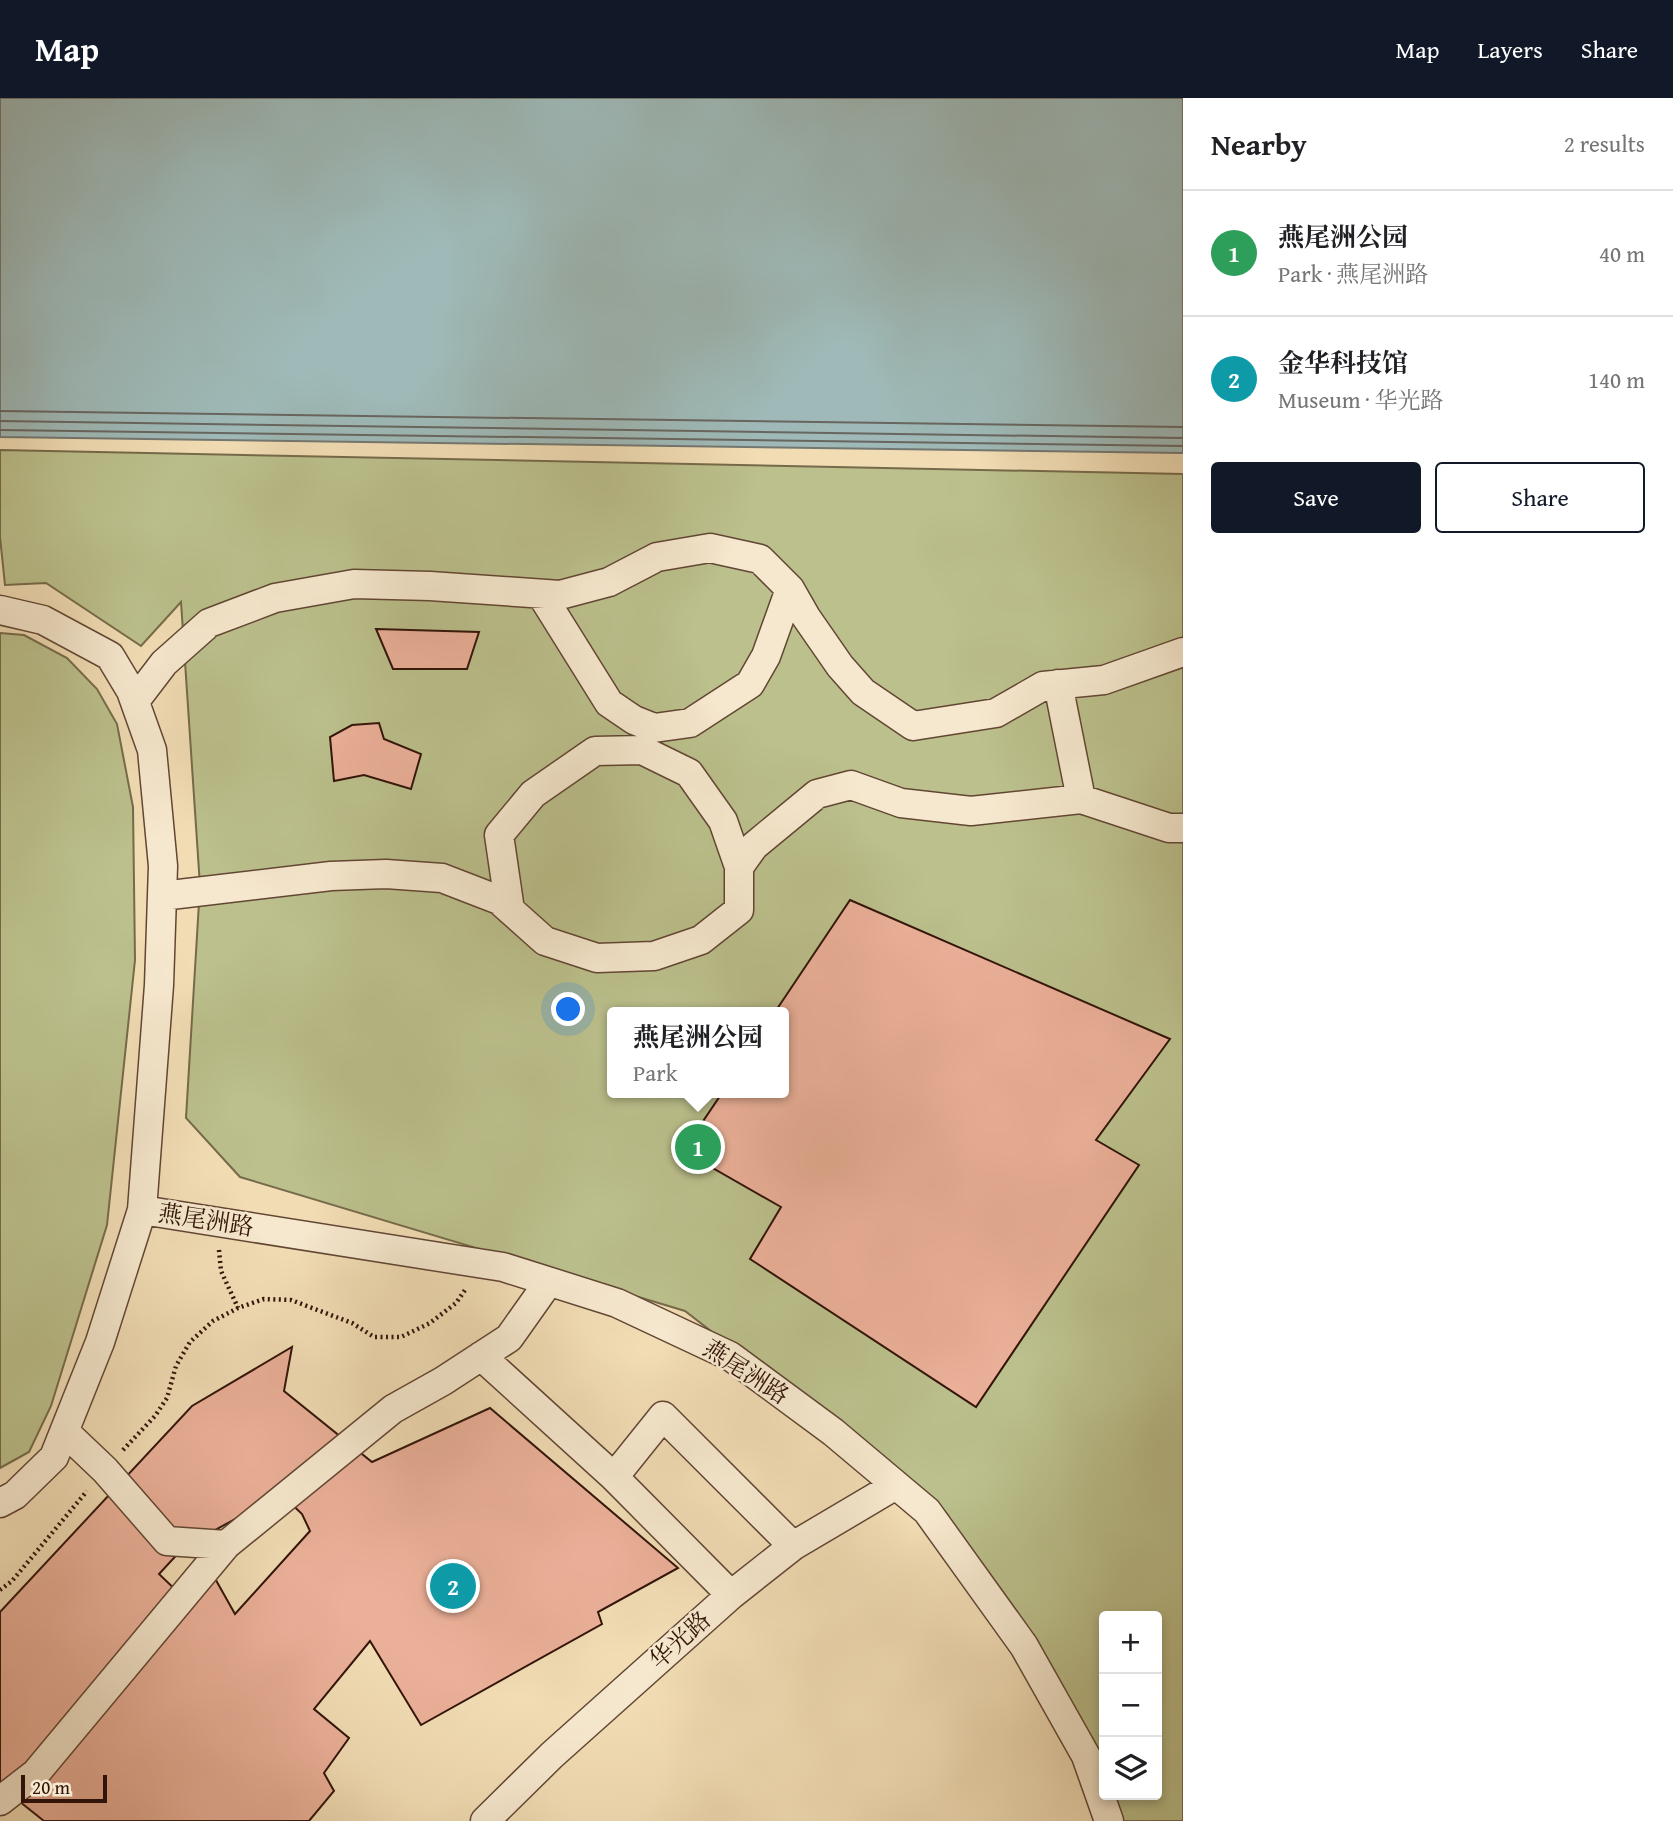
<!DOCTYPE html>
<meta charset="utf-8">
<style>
body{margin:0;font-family:"Gentium Book Plus","Noto Serif SC",serif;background:#f2f2f2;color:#202124}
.controls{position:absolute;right:21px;bottom:21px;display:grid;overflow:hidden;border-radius:7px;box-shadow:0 4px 10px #0003}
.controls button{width:63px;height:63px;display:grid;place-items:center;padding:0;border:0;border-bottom:2px solid #e0e0e0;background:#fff;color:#202124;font:35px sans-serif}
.scale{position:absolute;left:21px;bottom:18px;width:86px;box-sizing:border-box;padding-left:7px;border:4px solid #321409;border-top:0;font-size:19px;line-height:24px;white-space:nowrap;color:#321409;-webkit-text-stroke:5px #f6e8ce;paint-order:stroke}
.you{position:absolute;left:569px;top:912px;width:24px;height:24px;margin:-18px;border:5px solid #fff;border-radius:50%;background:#1a73e8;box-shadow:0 0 0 10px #1a73e833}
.badge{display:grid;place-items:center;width:46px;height:46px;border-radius:50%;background:#111827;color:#fff;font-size:23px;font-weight:700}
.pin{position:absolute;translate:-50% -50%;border:4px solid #fff;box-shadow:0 2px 7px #0006}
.popup{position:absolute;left:607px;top:909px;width:182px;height:91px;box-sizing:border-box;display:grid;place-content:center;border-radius:7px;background:#fff;filter:drop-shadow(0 2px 5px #0005);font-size:23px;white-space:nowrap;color:#757577}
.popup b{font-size:26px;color:#202124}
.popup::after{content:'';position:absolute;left:50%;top:100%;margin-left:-14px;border:14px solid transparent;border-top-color:#fff}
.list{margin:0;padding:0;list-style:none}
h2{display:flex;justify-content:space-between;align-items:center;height:91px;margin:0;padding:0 28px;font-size:30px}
h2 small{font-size:23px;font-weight:400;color:#757577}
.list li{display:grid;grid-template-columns:46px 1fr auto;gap:21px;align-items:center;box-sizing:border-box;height:126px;padding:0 28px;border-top:2px solid #e0e0e0}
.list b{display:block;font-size:26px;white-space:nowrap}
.list p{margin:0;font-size:23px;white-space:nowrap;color:#757577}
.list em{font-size:23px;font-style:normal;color:#757577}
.actions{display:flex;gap:14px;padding:21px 28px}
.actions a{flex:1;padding:16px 0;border:2px solid #111827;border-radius:7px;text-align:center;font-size:24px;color:#111827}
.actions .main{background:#111827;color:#fff}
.icon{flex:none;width:38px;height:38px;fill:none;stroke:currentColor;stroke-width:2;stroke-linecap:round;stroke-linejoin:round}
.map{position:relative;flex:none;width:1183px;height:1723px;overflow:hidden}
header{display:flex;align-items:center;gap:42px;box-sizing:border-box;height:98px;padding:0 35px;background:#111827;color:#fff}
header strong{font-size:33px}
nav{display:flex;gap:38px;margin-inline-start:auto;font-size:24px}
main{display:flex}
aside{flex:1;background:#fff}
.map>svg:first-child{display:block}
.green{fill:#bbc08c;stroke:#766a4a;stroke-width:2;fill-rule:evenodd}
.water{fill:#9eb9b7;stroke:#737771;stroke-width:2}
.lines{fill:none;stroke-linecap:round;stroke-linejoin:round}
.shore{stroke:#686660;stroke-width:2}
.building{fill:#ebb099;stroke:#321409;stroke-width:2;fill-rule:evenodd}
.minor-casing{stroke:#624634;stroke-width:31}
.path{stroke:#321409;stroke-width:4.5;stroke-dasharray:2 3.5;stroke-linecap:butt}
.minor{stroke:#f6e8ce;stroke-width:28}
.labels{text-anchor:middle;stroke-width:5;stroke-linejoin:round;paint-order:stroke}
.street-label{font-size:24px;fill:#321409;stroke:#f6e8ce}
</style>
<header>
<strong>Map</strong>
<nav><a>Map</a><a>Layers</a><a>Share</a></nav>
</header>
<main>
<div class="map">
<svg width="1183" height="1723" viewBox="0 0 1183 1723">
<rect width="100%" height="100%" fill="#f1dcb4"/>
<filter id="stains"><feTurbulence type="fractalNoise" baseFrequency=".00286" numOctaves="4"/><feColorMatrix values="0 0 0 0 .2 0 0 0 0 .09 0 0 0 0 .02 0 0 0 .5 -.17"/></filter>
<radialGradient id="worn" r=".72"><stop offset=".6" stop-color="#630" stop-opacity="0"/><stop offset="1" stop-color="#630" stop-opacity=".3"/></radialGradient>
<path class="green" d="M0,352l1183,24v1347h-80l-20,-73 -136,-234 -262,-203 -445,-134 -54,-59 14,-232 -19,-284 -40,44 -95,-63 -41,2 -5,-48zM612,914h172v81h-172zM1104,1518h53v179h-53z
M0,535l24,2 43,23 30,31 20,35 16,83 2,153 -28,265 -56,181 -22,46 -29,16z"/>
<path class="water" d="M0,0h1183v355l-1183,-16z"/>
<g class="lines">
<path class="shore" d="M0,313l1183,16
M0,323l1183,17
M0,332l1183,16"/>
</g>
<path class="building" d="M376,531l103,3 -12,37h-74z
M379,625l5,16 37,15 -10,35 -47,-14 -30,6 -4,-44 22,-12z
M850,802l320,139 -74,101 43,25 -163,242 -226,-148 31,-52 -98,-56 39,-58h62v-81h-9z
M292,1249l-8,44 88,71 118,-54 188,160 -80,44 4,12 -181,101 -51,-84 -56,68 35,29 -25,35 10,18 -25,30h-265l-44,-35v-174l192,-206zM281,1396l21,20 8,17 -75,83 -27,-48 -25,31 -24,-23 25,-27z"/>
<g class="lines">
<g class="minor-casing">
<path id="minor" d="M541,496l68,109 25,17 20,8 36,-5 60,-39 16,-28 24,-67
M0,512l43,10 67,36 21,35 21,59 11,116 -4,119 -17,225 -42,132 -46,115 -39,38 -15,8
M1058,586l23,115
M135,603l29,-38 45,-40 66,-25 79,-14 76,2 130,9 49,-13 48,-25 53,-9 50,11 30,30 16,28 34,49 23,26 50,34 83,-13 47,-27 61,-6 79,-28
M162,798l169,-20 55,-2 56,4 57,22 46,41 52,17 57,-2 47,-16 38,-30v-43l15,-21 63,-52 34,-9 50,18 70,8 110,-12 88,29h14
M510,812l-11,-75 34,-41 62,-43 47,-1 47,23 34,48 16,46
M142,1112l361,57 114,36 113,53 103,76 94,79 97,135 62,110 23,65
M481,1258l133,121 117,118
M65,1334l40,38 62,71 59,4 167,-136 50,-28 66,-43 34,-48
M614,1379l49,-61 130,130
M0,1703l36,-28 190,-228
M485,1723l67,-66 179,-160 62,-49 103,-61"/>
</g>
<path class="path" d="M219,1152l2,21 17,37
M123,1352l32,-34 12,-18 9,-32 14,-24 23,-21 25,-13 26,-9 27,1 61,23 22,14h27l29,-14 26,-20 9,-13
M0,1492l12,-9 75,-90"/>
<use href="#minor" class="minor"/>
</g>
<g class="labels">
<g class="street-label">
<text transform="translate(206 1122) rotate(9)" y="8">燕尾洲路</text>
<text transform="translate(746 1274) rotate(33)" y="8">燕尾洲路</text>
<text transform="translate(680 1542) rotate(-42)" y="8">华光路</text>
</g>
</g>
<rect width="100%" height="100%" filter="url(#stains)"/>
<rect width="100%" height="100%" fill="url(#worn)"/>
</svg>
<div class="controls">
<button>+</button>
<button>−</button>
<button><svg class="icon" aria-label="layers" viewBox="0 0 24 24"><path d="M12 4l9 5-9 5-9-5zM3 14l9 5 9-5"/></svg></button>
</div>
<div class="scale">20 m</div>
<div class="you"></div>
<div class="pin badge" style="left:698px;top:1049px;background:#2e9e5b">1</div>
<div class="popup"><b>燕尾洲公园</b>Park</div>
<div class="pin badge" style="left:453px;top:1488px;background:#0f9aa8">2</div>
</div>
<aside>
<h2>Nearby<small>2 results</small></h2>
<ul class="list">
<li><span class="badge" style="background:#2e9e5b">1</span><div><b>燕尾洲公园</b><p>Park · 燕尾洲路</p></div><em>40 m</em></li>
<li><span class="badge" style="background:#0f9aa8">2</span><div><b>金华科技馆</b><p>Museum · 华光路</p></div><em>140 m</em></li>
</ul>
<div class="actions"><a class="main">Save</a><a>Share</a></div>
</aside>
</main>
